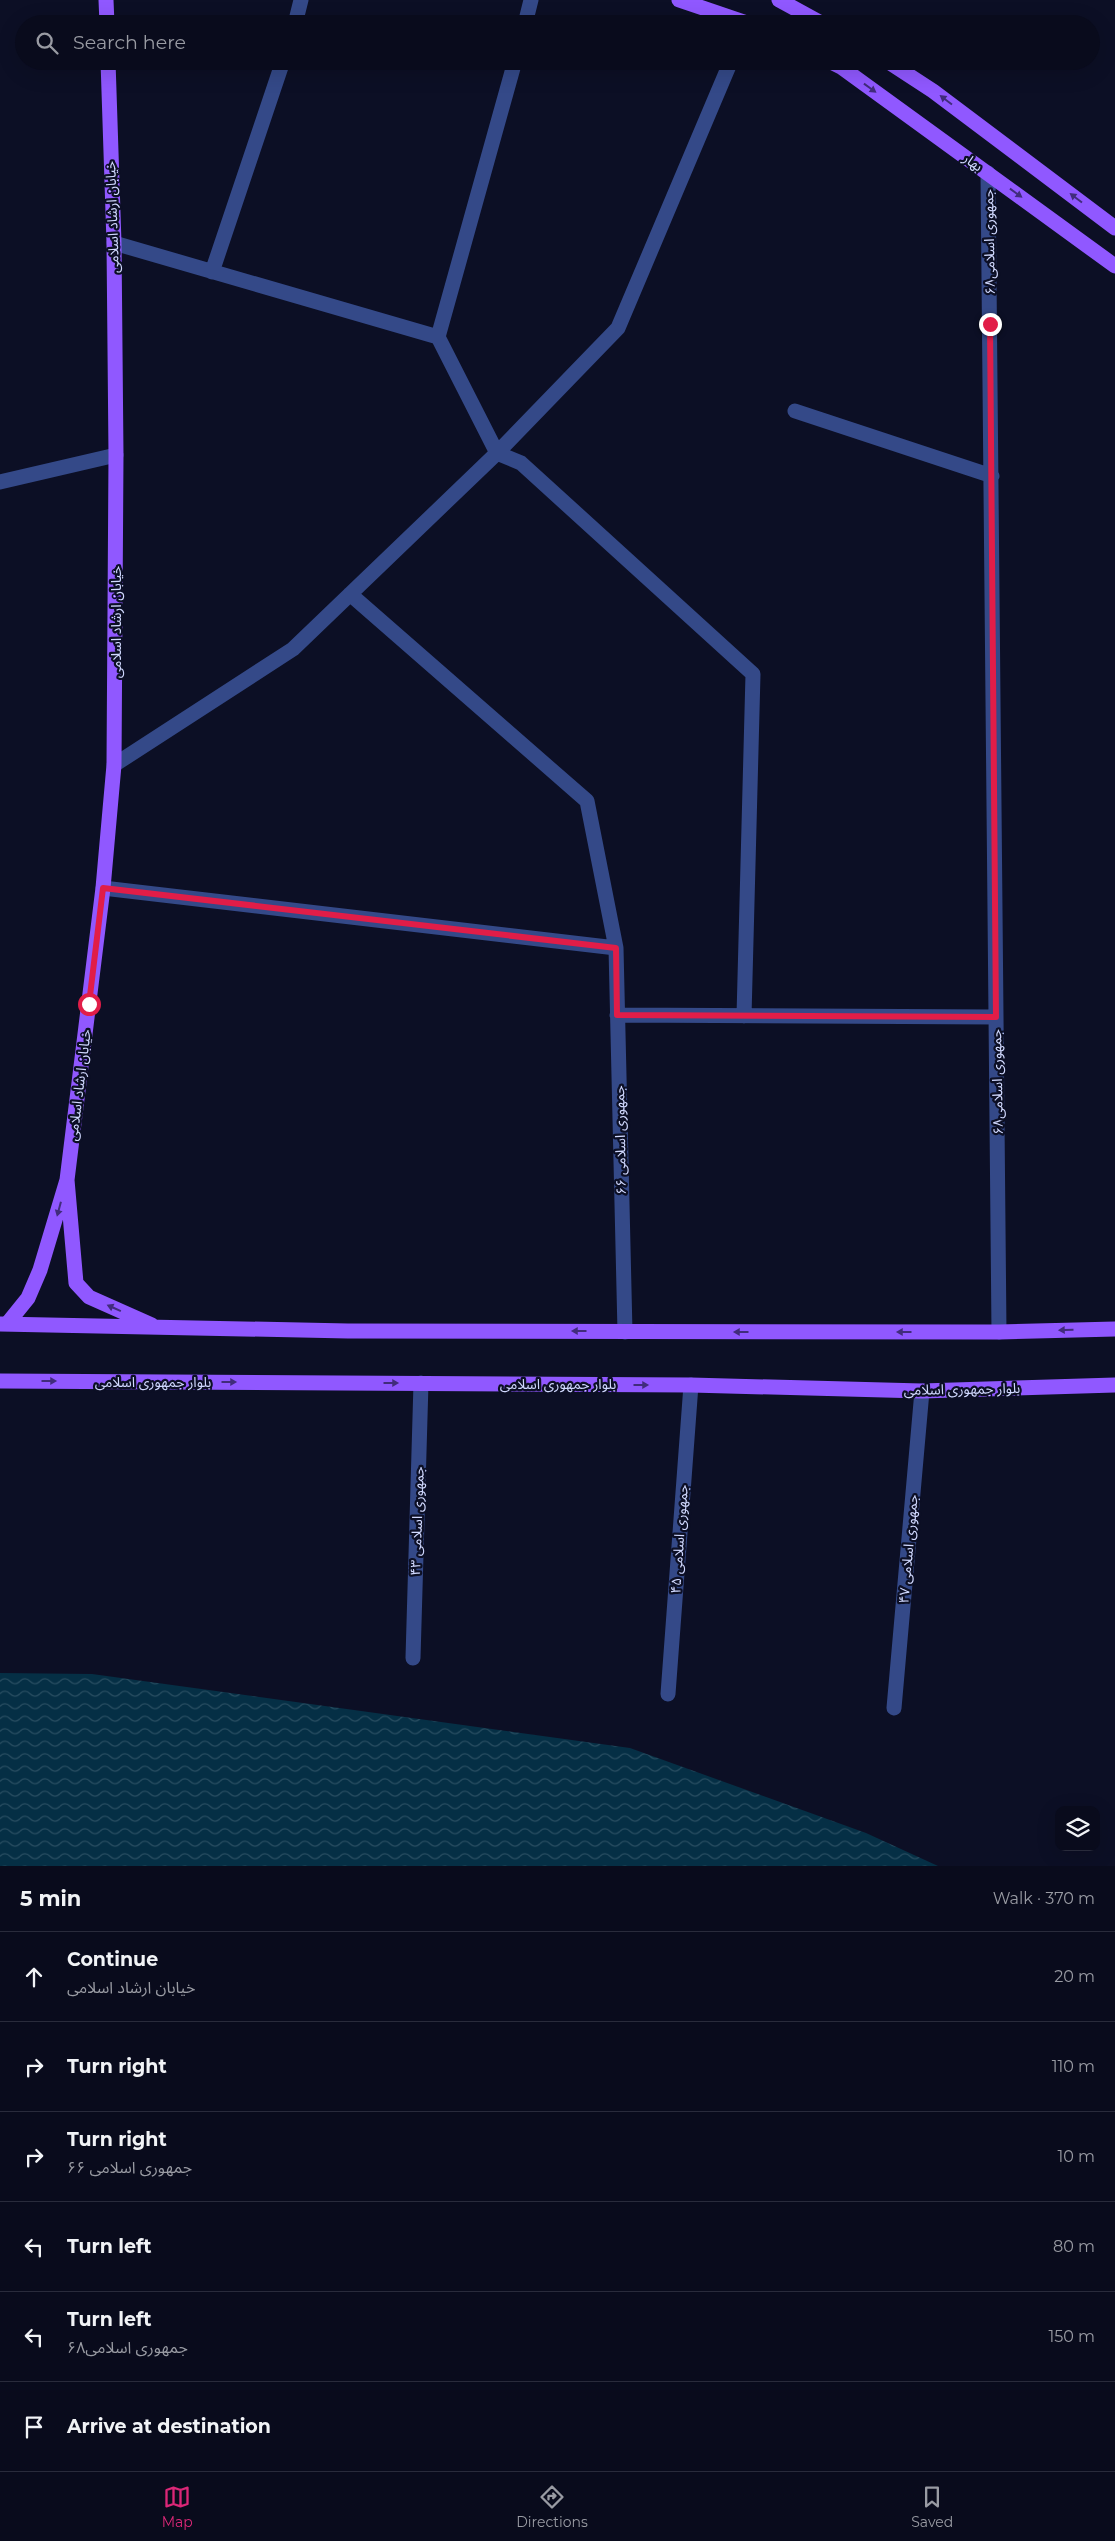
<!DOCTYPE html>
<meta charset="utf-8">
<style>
body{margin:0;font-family:Montserrat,"Noto Sans Arabic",sans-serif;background:#171929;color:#f1f3f6}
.controls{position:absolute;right:15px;bottom:15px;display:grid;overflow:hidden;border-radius:10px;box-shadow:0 5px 20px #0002}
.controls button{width:45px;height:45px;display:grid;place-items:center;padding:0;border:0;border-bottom:1px solid #292b3b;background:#090b1c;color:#f1f3f6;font:25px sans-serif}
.stop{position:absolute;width:15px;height:15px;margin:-11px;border:4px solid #e11d48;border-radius:50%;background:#fff}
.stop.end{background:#e11d48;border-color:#fff;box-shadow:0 1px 5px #0008}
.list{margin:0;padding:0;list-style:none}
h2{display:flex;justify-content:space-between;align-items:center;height:65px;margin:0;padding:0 20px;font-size:21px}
h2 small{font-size:16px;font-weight:400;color:#999ba3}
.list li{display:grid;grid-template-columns:32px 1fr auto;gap:15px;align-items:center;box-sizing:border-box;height:90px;padding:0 20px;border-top:1px solid #292b3b}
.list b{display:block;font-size:19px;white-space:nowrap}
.list p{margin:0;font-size:16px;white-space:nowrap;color:#999ba3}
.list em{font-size:16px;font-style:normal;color:#999ba3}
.icon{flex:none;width:28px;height:28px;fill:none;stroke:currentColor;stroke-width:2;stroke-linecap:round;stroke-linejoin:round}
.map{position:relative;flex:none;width:1115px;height:1866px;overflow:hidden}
.search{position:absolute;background:#090b1c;box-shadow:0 5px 20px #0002;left:15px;right:15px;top:15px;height:55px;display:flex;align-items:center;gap:12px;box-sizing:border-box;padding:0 18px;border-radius:28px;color:#999ba3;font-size:19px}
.sheet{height:605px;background:#090b1c}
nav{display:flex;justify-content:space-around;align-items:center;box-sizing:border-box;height:70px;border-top:1px solid #292b3b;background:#090b1c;font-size:14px;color:#999ba3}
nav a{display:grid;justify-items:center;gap:2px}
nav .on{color:#db2777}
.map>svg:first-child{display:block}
.water{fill:url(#water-waves)}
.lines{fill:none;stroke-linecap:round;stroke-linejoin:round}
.minor{stroke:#344988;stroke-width:15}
.major{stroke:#9058ff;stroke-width:15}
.oneway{fill:#412c7c}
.route{stroke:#e11d48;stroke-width:6}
.labels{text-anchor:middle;stroke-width:4.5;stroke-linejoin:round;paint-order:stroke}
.street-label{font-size:14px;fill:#d1d9ff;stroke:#0c0f25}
</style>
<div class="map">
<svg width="1115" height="1866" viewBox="0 0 1115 1866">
<defs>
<pattern id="water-waves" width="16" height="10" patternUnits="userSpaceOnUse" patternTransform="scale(1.25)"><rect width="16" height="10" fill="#052f45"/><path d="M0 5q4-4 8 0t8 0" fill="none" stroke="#284d61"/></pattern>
</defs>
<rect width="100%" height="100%" fill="#0c0f25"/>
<path class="water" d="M0,1673l92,1 538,74 236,85 72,33h-938z"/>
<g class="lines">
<path class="minor" d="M295,24l6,-24
M525,24l6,-24
M988,173l11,1159
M114,243l324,94 59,116 24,10 232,211 -9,342
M212,272l71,-211
M438,337l77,-276
M795,411l197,65
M0,482l116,-27
M350,594l237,207 29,147 9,384
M114,765l179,-116 204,-196 121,-125 113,-267
M103,888l513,60
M617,1015l379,2
M413,1658l8,-275
M668,1694l23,-309
M894,1708l28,-317"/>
<path class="major" d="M106,0l1,24
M679,0l71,24
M779,0l44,24
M829,61l12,6 274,199
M887,61l46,30 182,137
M67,1180l36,-292 11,-123 2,-310 -2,-212 -6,-182
M0,1324l348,7 651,1 116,-3
M7,1324l21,-26 12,-28 27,-90 9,103 13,14 63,28
M0,1381l691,4 231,6 193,-6"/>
</g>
<defs><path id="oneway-solid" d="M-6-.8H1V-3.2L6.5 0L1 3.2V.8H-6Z" transform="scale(1.25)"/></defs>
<g class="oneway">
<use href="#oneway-solid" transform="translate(870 88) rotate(36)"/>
<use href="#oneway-solid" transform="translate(946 100) rotate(-143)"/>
<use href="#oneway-solid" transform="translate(1016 193) rotate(36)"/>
<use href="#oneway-solid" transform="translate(1076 198) rotate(-143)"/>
<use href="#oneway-solid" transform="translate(59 1209) rotate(105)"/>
<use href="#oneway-solid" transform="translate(114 1308) rotate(-156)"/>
<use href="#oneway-solid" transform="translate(1066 1330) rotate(178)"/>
<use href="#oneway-solid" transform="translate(579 1331) rotate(-180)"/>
<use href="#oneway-solid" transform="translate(741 1332) rotate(-180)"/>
<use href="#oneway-solid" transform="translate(904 1332) rotate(-180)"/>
<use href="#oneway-solid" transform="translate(49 1381)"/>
<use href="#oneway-solid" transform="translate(229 1382)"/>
<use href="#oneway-solid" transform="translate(391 1383)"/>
<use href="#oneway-solid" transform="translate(641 1385)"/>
</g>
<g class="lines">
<path class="route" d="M89,1004l14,-116 513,60 1,67 379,2 -6,-693"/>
</g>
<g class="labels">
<g class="street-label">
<text transform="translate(973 162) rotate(36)" y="5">بهار</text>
<text transform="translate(112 217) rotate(-92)" y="5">خیابان ارشاد اسلامی</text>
<text transform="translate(989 242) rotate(-91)" y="5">جمهوری اسلامی۶۸</text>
<text transform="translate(116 622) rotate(-90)" y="5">خیابان ارشاد اسلامی</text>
<text transform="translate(997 1082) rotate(-91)" y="5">جمهوری اسلامی۶۸</text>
<text transform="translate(79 1085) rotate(-83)" y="5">خیابان ارشاد اسلامی</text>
<text transform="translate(620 1140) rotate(-91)" y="5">جمهوری اسلامی ۶۶</text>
<text x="153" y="1387">بلوار جمهوری اسلامی</text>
<text x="558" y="1389">بلوار جمهوری اسلامی</text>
<text transform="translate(962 1389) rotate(-1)" y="5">بلوار جمهوری اسلامی</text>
<text transform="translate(417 1521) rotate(-88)" y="5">جمهوری اسلامی ۴۳</text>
<text transform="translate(679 1539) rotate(-86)" y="5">جمهوری اسلامی ۴۵</text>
<text transform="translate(908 1549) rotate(-85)" y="5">جمهوری اسلامی ۴۷</text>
</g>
</g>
</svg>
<div class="controls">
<button><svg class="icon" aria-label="layers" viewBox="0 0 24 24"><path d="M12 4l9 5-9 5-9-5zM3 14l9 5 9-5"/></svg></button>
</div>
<div class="stop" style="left:89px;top:1004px"></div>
<div class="stop end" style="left:990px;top:324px"></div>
<div class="search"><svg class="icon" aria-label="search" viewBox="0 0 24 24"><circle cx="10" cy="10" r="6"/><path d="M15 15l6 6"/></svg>Search here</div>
</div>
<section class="sheet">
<h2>5 min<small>Walk · 370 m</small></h2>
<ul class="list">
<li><svg class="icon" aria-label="ahead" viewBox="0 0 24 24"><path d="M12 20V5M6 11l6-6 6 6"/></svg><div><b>Continue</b><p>خیابان ارشاد اسلامی</p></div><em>20 m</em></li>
<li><svg class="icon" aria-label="right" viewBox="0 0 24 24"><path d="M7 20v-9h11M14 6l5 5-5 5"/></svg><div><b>Turn right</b></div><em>110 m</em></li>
<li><svg class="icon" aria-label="right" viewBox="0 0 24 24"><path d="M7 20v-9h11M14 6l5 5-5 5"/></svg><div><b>Turn right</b><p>جمهوری اسلامی ۶۶</p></div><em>10 m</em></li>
<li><svg class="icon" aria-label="left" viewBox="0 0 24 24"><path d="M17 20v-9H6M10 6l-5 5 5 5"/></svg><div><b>Turn left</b></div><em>80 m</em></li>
<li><svg class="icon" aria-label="left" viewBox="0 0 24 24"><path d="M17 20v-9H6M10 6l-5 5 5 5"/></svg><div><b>Turn left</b><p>جمهوری اسلامی۶۸</p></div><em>150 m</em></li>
<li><svg class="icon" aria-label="arrive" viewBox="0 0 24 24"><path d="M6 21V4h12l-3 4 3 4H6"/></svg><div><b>Arrive at destination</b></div></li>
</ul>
</section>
<nav>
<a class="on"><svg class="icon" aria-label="map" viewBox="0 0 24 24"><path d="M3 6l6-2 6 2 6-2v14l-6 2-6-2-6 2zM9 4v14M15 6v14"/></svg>Map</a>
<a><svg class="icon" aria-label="directions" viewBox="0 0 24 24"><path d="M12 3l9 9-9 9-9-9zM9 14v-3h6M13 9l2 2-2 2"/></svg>Directions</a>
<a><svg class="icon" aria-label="saved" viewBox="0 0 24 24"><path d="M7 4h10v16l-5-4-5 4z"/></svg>Saved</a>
</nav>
